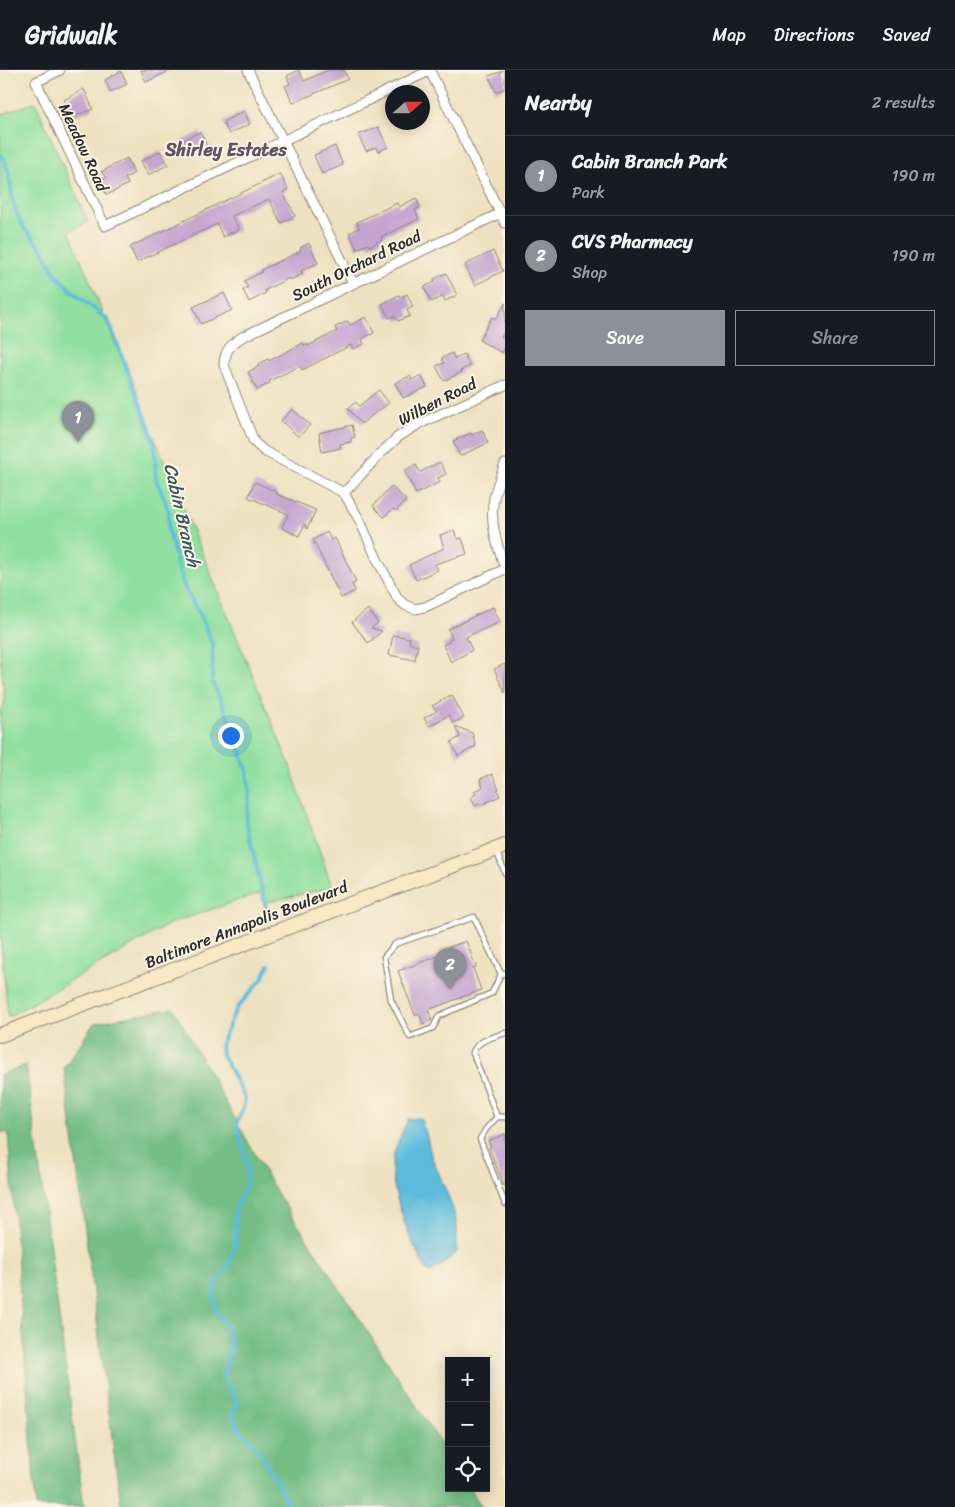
<!DOCTYPE html>
<meta charset="utf-8">
<style>
body{margin:0;font-family:Sriracha,sans-serif;background:#20242c;color:#f1f3f6}
.controls{position:absolute;right:15px;bottom:15px;display:grid;overflow:hidden;border-radius:0px;box-shadow:0 2px 12px #0003}
.controls button{width:45px;height:45px;display:grid;place-items:center;padding:0;border:0;border-bottom:1px solid #363941;background:#171b24;color:#f1f3f6;font:25px sans-serif}
.compass{position:absolute;left:385px;top:15px;width:45px;height:45px;border-radius:50%;background:#171b24;box-shadow:0 2px 12px #0003;rotate:69deg}
.you{position:absolute;left:230px;top:665px;width:18px;height:18px;margin:-12px;border:4px solid #fff;border-radius:50%;background:#1a73e8;box-shadow:0 0 0 8px #1a73e833}
.badge{display:grid;place-items:center;width:32px;height:32px;border-radius:50%;background:#8c9099;color:#fff;font-size:16px;font-weight:700}
.pin{position:absolute;translate:-50% -41px;filter:drop-shadow(0 1px 2px #0008)}
.pin::after{content:'';position:absolute;top:26px;width:18px;height:15px;background:inherit;clip-path:polygon(0 0,100% 0,50% 100%)}
.list{margin:0;padding:0;list-style:none}
h2{display:flex;justify-content:space-between;align-items:center;height:65px;margin:0;padding:0 20px;font-size:21px}
h2 small{font-size:16px;font-weight:400;color:#9ea1a6}
.list li{display:grid;grid-template-columns:32px 1fr auto;gap:15px;align-items:center;box-sizing:border-box;height:80px;padding:0 20px;border-top:1px solid #363941}
.list b{display:block;font-size:19px;white-space:nowrap}
.list p{margin:0;font-size:16px;white-space:nowrap;color:#9ea1a6}
.list em{font-size:16px;font-style:normal;color:#9ea1a6}
.actions{display:flex;gap:10px;padding:15px 20px}
.actions a{flex:1;padding:11px 0;border:1px solid #8c9099;border-radius:0px;text-align:center;font-size:18px;color:#8c9099}
.actions .main{background:#8c9099;color:#fff}
.icon{flex:none;width:28px;height:28px;fill:none;stroke:currentColor;stroke-width:2;stroke-linecap:round;stroke-linejoin:round}
.map{position:relative;flex:none;width:505px;height:1437px;overflow:hidden}
header{display:flex;align-items:center;gap:30px;box-sizing:border-box;height:70px;padding:0 25px;background:#171b24;border-bottom:1px solid #363941}
header strong{font-size:24px}
nav{display:flex;gap:28px;margin-inline-start:auto;font-size:18px}
main{display:flex}
aside{flex:1;background:#171b24}
.map>svg:first-child{display:block}
.green{fill:#91e09f;stroke:#5e8665}
.forest{fill:#74be86;stroke:#507458}
.water{fill:#5dbcdc;stroke:#447484}
.lines{fill:none;stroke-linecap:round;stroke-linejoin:round}
.stream{stroke:#5dbcdc;stroke-width:4}
.building{fill:#c5a4d1}
.service-casing{stroke:#8c8676;stroke-width:7}
.minor-casing{stroke:#8c8676;stroke-width:11}
.secondary-casing{stroke:#8c8676;stroke-width:16}
.service{stroke:#fff;stroke-width:4.5}
.minor{stroke:#fff;stroke-width:9}
.secondary{stroke:#f8e8c3;stroke-width:14}
.labels{text-anchor:middle;stroke-width:4;stroke-linejoin:round;paint-order:stroke}
.street-label{font-size:16px;fill:#2b2b2b;stroke:#fcf5e5}
.neighbourhood-label{font-size:18px;font-weight:bold;fill:#615565;stroke:#fcf5e5}
.water-label{font-size:18px;font-style:italic;fill:#3a5660;stroke:#fcf5e5}
</style>
<header>
<strong>Gridwalk</strong>
<nav><a>Map</a><a>Directions</a><a>Saved</a></nav>
</header>
<main>
<div class="map">
<svg width="505" height="1437" viewBox="0 0 505 1437">
<rect width="100%" height="100%" fill="#fcf5e5"/>
<filter id="ink" filterUnits="userSpaceOnUse"><feTurbulence type="fractalNoise" baseFrequency=".02" numOctaves="2"/><feDisplacementMap in="SourceGraphic" scale="10" xChannelSelector="R" yChannelSelector="G"/><feConvolveMatrix kernelMatrix="1 2 1 2 8 2 1 2 1" color-interpolation-filters="sRGB"/></filter>
<filter id="wash" filterUnits="userSpaceOnUse"><feTurbulence type="fractalNoise" baseFrequency=".0096" numOctaves="4" result="noise"/><feDisplacementMap in="SourceGraphic" scale="20" xChannelSelector="R" yChannelSelector="G"/><feGaussianBlur stdDeviation="1.12" result="paint"/><feColorMatrix in="noise" values="0 0 0 0 0 0 0 0 0 0 0 0 0 0 0 0 0 1.4 0 .05"/><feComposite in="paint" operator="in"/></filter>
<g filter="url(#wash)">
<rect width="100%" height="100%" fill="#eee1c0"/>
<path class="green" d="M35,32l53,120 -19,9 221,535 42,121 -68,16 -3,-10 -90,30 -163,94 -8,-83v-223l5,-8 -5,-50v-538z"/>
<path class="forest" d="M173,938l102,182 174,266v32h21l12,19h-361l-57,-439 30,-45z
M26,995l58,442h-48l-28,-375 -8,1v-58z"/>
<path class="water" d="M420,1048l6,15 5,22 21,50 5,19v28l-17,15 -11,6c-16,-22 -39,-82 -37,-110 2,-15 10,-30 16,-44z"/>
<g class="lines">
<path class="stream" d="M0,85l4,4 5,14 3,25 6,19 6,11 19,22 13,25 15,15 37,30 41,106 5,16 2,38 7,15 6,17 -1,17 15,55 19,35 11,27 -1,35 22,50 13,40 3,22 -4,28 21,91
M269,895l-7,14 -26,30 -15,35 1,11 23,43 -2,11 -6,13 1,10 6,20 4,21 -2,12 -11,25v33l-6,23 -12,15 -3,12 1,17 9,12 5,12 1,18 -7,22 4,11 6,6 3,12 -3,14 4,10 18,18 13,21 21,41"/>
</g>
<g id="blocks">
<path class="building" d="M141,0h30l-25,12z
M299,0l5,11 24,-11h16l4,9 -55,24 -8,-17 5,-2 -3,-8z
M505,0v18l-9,4 -7,-16z
M121,1l6,13 -16,8 -6,-12z
M84,19l9,20 -19,7 -2,-4 -2,1 -6,-13z
M244,41l6,13 -21,10 -6,-12z
M378,57l10,20 -10,5 -2,-5 -10,4 -8,-16z
M200,62l7,13 -19,10 -7,-14z
M335,76l8,19 -21,9 -8,-19z
M160,81l8,14 -20,10 -7,-14z
M127,88l7,15 -9,5 3,6 -21,11 -8,-14 8,-4 -6,-5z
M280,104l8,15 -5,3 12,24 -14,7 -12,-24 -37,17 7,14 -16,7 -6,-13 -80,38 -7,-15z
M416,128l4,9 -5,3 4,9 -38,18 1,3 -8,4 -5,2 -1,-2 -11,5 -8,-16 10,-5 -2,-6 40,-19 2,4z
M309,173l9,20 -17,8 2,3 -13,6 -1,-2 -24,12 1,3 -17,9 -6,-12 5,-3 -4,-6 18,-9 -1,-2 40,-19 -1,-3z
M493,181l10,20 -28,14 -10,-20z
M446,203l11,22 -12,6 -2,-5 -12,6 -7,-15 11,-5 -1,-3z
M224,223l8,17 -31,14 -8,-17z
M407,224l6,13 -6,3 3,6 -12,5 -3,-5 -6,2 -7,-14 17,-9 1,3z
M505,233v28l-4,6 4,2v7l-3,7 -23,-13 13,-23 4,2z
M366,247l8,16 -12,6 2,5 -11,5 -2,-4 -49,25 -2,-4 -31,15 1,2 -13,7 -9,-18 11,-6 -1,-2 10,-5 1,2 34,-18 2,3 3,-2v2l29,-15 -2,-4 13,-6 2,4z
M452,283l3,6 9,-5 6,12 -10,5 2,1 -18,9 -8,-15 8,-3 -2,-5z
M421,305l6,12 -24,11 -8,-15 15,-7 2,4z
M379,320l10,13 -28,21 -13,-16 8,-6 3,4z
M292,339l18,16 -11,12 -18,-16z
M352,355l3,12 -4,1v4l-11,2 1,4 -19,4 -3,-19z
M482,360l6,13 -28,13 -7,-15 18,-8 1,2z
M440,392l6,12 -8,4 2,4 -24,12 -12,-23 12,-6 4,7z
M255,412l22,10 -1,2 40,16 -9,19 -2,-5 -6,12 -17,-8 6,-14 -40,-17z
M391,416l15,14 -10,11 -3,-2 -9,8 -11,-11z
M454,460l3,9 5,-1 5,16 -32,10 3,6 -22,10 -7,-15 35,-17 -4,-13z
M327,462l4,8 4,-2 21,44 -4,2 3,7 -14,7 -28,-58z
M493,537l7,15 -34,15 6,13 -21,12 -8,-17 6,-3v-2l3,-2 -4,-9z
M368,539l10,14 -7,5 11,3 -14,12 -16,-21z
M393,565l17,3 -1,5 9,2 -3,15 -26,-5z
M505,594v29l-11,-24z
M452,625l12,23 -11,5 -4,-8 -20,11 -5,-8 13,-7 -5,-5z
M455,656l17,7 4,13 -18,10 -7,-14 9,-5z
M492,704l7,15 -2,1 3,6 -19,9 -1,-1 -5,2 -4,-9 5,-3 -2,-3 9,-4 -3,-8z
M466,871l10,26 -3,1 8,22 -53,20 4,10 -9,4 -4,-11 -4,2 -17,-44 43,-16 -2,-4z
M505,1064v52h-1l-15,-38 2,-1 -3,-6z"/>
</g>
</g>
<g filter="url(#ink)">
<use href="#blocks" fill-opacity="0" stroke="#8c8676" stroke-width="1"/>
<g class="lines">
<g class="service-casing">
<path id="service" d="M496,780l9,23
M501,904l-27,-57 -79,27 -11,13 7,43 19,37 23,-9 6,-12 53,-23 9,-19 4,-1
M505,963c-11,4 -29,7 -32,20l24,64 -11,12 -6,10 25,65
M497,1047h8"/>
</g>
<g class="minor-casing">
<path id="minor" d="M60,0l-24,12 69,144 326,-156
M248,0l105,213
M430,1l75,152
M505,141l-263,126c-12,8 -17,13 -18,28l30,77 10,9 80,42 16,28 17,38 21,40 7,6 10,4 10,-2 80,-38
M505,394c-4,11 -9,23 -11,34 -5,24 3,47 11,70
M344,423l37,-40 17,-16 19,-12 88,-40"/>
</g>
<g class="secondary-casing">
<path id="secondary" d="M0,965l505,-189"/>
</g>
<use href="#service" class="service"/>
<use href="#minor" class="minor"/>
<use href="#secondary" class="secondary"/>
</g>
</g>
<g class="labels">
<g class="street-label">
<text transform="translate(84 77) rotate(65)" y="6">Meadow Road</text>
<text transform="translate(356 195) rotate(-26)" y="6">South Orchard Road</text>
<text transform="translate(437 331) rotate(-27)" y="6">Wilben Road</text>
<text transform="translate(246 854) rotate(-21)" y="6">Baltimore Annapolis Boulevard</text>
</g>
<g class="neighbourhood-label">
<text x="226" y="86">Shirley Estates</text>
</g>
<g class="water-label">
<text transform="translate(182 445) rotate(77)" y="6">Cabin Branch</text>
</g>
</g>
</svg>
<div class="controls">
<button>+</button>
<button>−</button>
<button><svg class="icon" aria-label="locate" viewBox="0 0 24 24"><circle cx="12" cy="12" r="6"/><path d="M12 2v4M12 18v4M2 12h4M18 12h4"/></svg></button>
</div>
<svg class="compass" viewBox="-18 -18 36 36"><path d="M0-13l5 13h-10z" fill="#e53935"/><path d="M0 13l5-13h-10z" fill="#9ea1a6"/></svg>
<div class="you"></div>
<div class="pin badge" style="left:78px;top:372px">1</div>
<div class="pin badge" style="left:450px;top:919px">2</div>
</div>
<aside>
<h2>Nearby<small>2 results</small></h2>
<ul class="list">
<li><span class="badge">1</span><div><b>Cabin Branch Park</b><p>Park</p></div><em>190 m</em></li>
<li><span class="badge">2</span><div><b>CVS Pharmacy</b><p>Shop</p></div><em>190 m</em></li>
</ul>
<div class="actions"><a class="main">Save</a><a>Share</a></div>
</aside>
</main>
